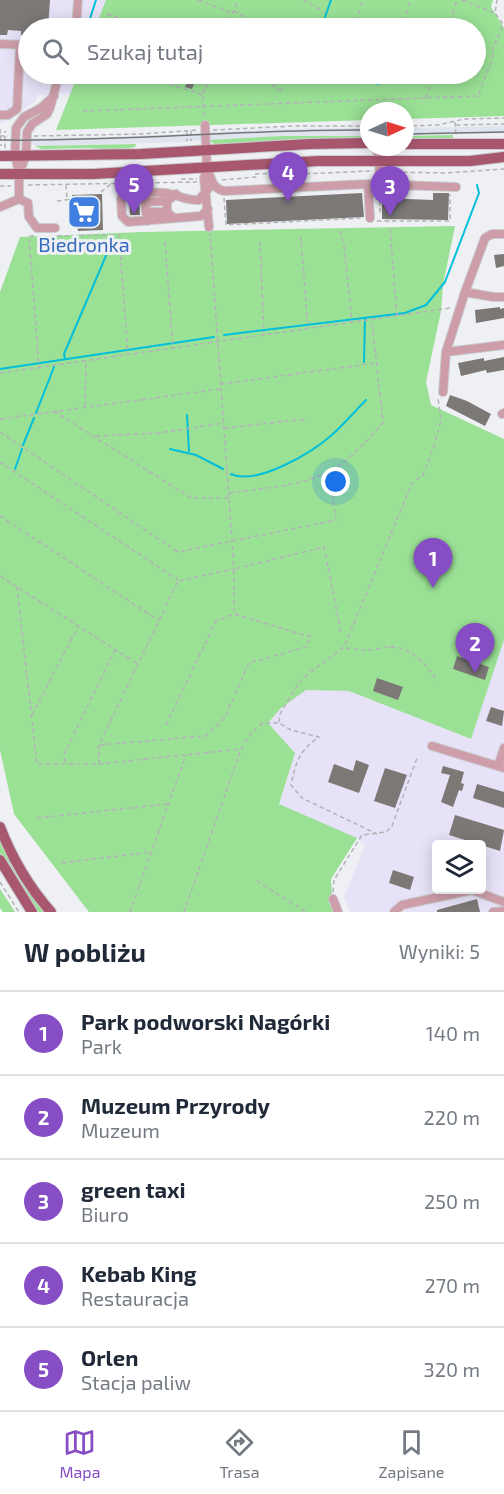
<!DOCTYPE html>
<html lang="pl">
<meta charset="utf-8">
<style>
body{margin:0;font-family:"Exo 2",sans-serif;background:#f6f6f7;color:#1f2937}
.controls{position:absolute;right:18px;bottom:18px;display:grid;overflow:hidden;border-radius:6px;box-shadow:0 3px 15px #0003}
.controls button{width:54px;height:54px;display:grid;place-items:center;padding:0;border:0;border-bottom:2px solid #e0e1e3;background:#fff;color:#1f2937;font:30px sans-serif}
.compass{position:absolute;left:360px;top:102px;width:54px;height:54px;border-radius:50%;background:#fff;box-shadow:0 3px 15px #0003;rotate:86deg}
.you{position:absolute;left:336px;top:482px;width:21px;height:21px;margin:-15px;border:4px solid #fff;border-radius:50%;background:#1a73e8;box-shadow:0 0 0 9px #1a73e833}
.badge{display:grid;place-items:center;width:39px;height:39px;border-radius:50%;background:#864dc4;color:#fff;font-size:20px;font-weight:700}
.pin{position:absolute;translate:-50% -50px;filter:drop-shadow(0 2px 3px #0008)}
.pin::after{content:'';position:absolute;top:32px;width:21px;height:18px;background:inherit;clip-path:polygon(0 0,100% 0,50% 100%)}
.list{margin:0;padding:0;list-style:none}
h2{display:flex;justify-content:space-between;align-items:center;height:78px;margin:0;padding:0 24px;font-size:26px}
h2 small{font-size:20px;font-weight:400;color:#747a83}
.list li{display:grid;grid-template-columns:39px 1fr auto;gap:18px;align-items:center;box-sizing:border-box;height:84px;padding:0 24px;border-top:2px solid #e0e1e3}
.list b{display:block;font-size:22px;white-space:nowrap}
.list p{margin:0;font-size:20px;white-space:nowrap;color:#747a83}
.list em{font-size:20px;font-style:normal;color:#747a83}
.icon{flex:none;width:33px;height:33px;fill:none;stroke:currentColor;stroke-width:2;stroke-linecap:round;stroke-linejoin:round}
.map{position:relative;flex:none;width:504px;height:912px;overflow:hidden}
.search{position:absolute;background:#fff;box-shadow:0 3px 15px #0003;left:18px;right:18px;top:18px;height:66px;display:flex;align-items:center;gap:15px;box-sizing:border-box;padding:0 21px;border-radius:33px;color:#747a83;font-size:22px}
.sheet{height:498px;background:#fff}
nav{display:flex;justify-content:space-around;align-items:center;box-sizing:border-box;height:84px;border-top:2px solid #e0e1e3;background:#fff;font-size:16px;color:#747a83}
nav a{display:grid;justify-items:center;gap:3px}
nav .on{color:#864dc4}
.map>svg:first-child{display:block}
.commercial{fill:#e7e2f8;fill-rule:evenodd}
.built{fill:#dfe5ef}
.green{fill:#9ae195}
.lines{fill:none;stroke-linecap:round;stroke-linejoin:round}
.stream{stroke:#03bfda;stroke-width:2}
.building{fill:#7b7876}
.minor-casing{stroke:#c9cbce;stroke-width:10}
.major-casing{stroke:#c9cbce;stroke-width:12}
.path{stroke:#b2b3b6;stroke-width:1.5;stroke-dasharray:4.5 3;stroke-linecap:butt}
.minor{stroke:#cd9ea9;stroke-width:8}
.major{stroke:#a8576f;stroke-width:10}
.tram{stroke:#747678;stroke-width:1.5}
.labels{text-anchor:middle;stroke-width:6;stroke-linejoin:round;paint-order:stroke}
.shop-label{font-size:20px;fill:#366cbe;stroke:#eef0f3}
</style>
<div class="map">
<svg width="504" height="912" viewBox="0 0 504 912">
<rect width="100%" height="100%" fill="#eef0f3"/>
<path class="commercial" d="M0,0h107l-11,28h-68v46h52l-8,20 -34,1 -3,7 -33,21h-2z
M504,640v272h-154l-6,-15 21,-51 -8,-8 -78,-34 16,-51 -27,-30 13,-15 25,-18 43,1 122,48zM436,844h46v46h-46z"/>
<path class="built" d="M504,126v7l-99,3v-8z
M369,128v8h-88l-72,4 -1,-8 70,-3z
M202,133v7l-17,2 -150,4 -5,-5v-3l81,-1z"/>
<path class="green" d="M106,0h387l-2,7 13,21v88l-99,3v-8h-36v9l-313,10 22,-56h398v-46h-381z
M453,135v4h-48v-3z
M281,136h88v2l-87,2 -66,5 -7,-5z
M136,144l-1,3 -18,3 -28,-2 -47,1 -7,-3z
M455,226l-12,59 -2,26 -15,71 5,23 73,34v201l-33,99 -122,-48 -43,-1 -25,18 -13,15 27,30 -16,51 78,34 -26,41 2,33h-244l-75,-98 -14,-64v-458l20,-55 122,-5z
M0,838l45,74h-8l-20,-27 -17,-32z
M0,889l15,23h-12l-3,-4z"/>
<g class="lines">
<path class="stream" d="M88,25l8,-25
M321,28l10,-28
M362,74l16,10
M224,335l181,-22 21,-8 19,-23 34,-89 -2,-8
M65,359l-1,-5 50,-117
M364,362l1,-44
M0,369l214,-32
M36,413l18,-46
M187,415l2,36
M23,445l11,-27
M170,449l26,6 27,14
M15,469l7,-20
M231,474c26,12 82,-22 102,-40 12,-11 22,-23 33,-34"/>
</g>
<path class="building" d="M0,0h50l-2,28h-20v7h-7v-4l-13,-1 -1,5h-7z
M190,74h8l-6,15 -7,-2z
M362,193l2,24 -137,7 -1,-24z
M433,193h16l-1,27 -66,-1v-21l51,2z
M102,194l1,36 -25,1 -1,-5h-4l-1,-31z
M129,200h10l1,15h-10z
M504,254v12l-8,2 -2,-13z
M500,307v2l4,-1v10l-28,5 -1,-13z
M504,357v13l-17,3 -1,-3 -25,6 -3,-13 26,-5v3z
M450,395l17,6 24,13 -6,12 -39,-20z
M457,656l32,11 -4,13 -32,-11z
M377,678l26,9 -5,13 -25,-9z
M491,707l13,4 -2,15 -16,-5z
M356,760l13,5 -10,28 -31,-11 6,-18 19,7z
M443,766l21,6 -3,11 3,1 -2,7 -3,-1 -6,17 -12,-5 9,-27 -9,-2z
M385,768l22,7 -12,33 -21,-7z
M477,784l27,8v16l-31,-10z
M455,815l49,15 -4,21 -51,-16z
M393,870l21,7 -4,13 -21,-7z
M477,899l3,13h-43v-2z"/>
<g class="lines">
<g class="minor-casing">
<path id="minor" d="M76,28l2,-28
M0,44l28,1
M0,115h8l9,-6 3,-64
M205,125l2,43 -3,10 5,49
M376,147l3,12 1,27
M207,168c5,10 4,20 17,23l144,-7 88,3
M19,173l7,-17 1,-24 5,-8 15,-10 3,-6 9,-34
M368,184l2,34
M145,193l2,28
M19,199v-25l-4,-20 1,-26 8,-11 17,-9 13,-12
M19,199l9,4 1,14 8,11h18
M145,202l22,-1
M0,207l19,-8
M208,209l-7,7 -73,6 -6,-6 -1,-17 3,-5c13,0 28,-3 41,-1 12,1 21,8 34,7l13,-16
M146,212h21
M174,218l-7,-6v-11l9,-7
M504,234h-12l-7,4 -20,54 28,5h11
M465,292l-19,60 58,-7
M443,392l3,-40
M502,414l2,-1
M432,746l72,22
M498,766l6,-18
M333,899l5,13
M394,912l8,-7 70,-15 32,12
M493,912l11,-1"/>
</g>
<g class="major-casing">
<path id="major" d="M405,144h99
M0,156l141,-2 169,-10 59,-1
M0,174h93l225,-13h152l34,-4
M0,827c12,31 29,60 51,85
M0,860l32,52"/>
</g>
<path class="path" d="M198,0l35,13
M303,0l20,11
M462,0l33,13
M234,11l31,17
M107,14l39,14
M227,28l11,-28
M354,28l9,-28
M401,28l10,-28
M448,28l9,-28
M141,74l62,21
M252,74l33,18
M426,98l8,-24
M83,111l395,-15 14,-36 1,-11 10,-25 -8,-11 2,-13
M204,116l-1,-21 8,-21
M455,122l1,13
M456,125l48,-1
M405,126l33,-1 26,-6 40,-1
M0,129l1,17
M213,130l81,-4h75
M187,131v10
M191,131v10
M0,136h8
M34,136l108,-2 55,-4
M5,148v-17
M299,172l2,2 70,-3
M388,172l58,1 58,-4
M255,174l43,-2
M181,179h16
M222,180l34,-3 2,-2
M28,185l169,-3
M66,185l1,13
M0,186h11
M101,192l10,-8
M380,193v20
M224,198l2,27 135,-7
M57,201l16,-2
M377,221h73v-27
M390,229l7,88
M340,231l4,15 8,76
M34,236h-5l10,131
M57,236l62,-1 9,119
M74,236l1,16
M301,237l7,92
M260,241l4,94
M165,242l8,107
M0,373l450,-65
M221,384l155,-21
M85,406l1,-43
M54,411l137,87h37
M0,419l220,-30
M225,428l83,-9
M0,432l178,120 158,-32 -7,-48
M96,436l63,-3 64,-10
M0,462l178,118
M229,493c32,-5 68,-6 97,-20 23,-11 40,-32 57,-50l-11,-102
M0,516l158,104
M0,576l138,88
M17,587l20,177h62l142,-15
M346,648c7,1 16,3 24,2 6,0 13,-3 19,-3 22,-1 38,18 49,35
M32,715l46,-88
M279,722l1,-8 18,-30 10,-10 36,-27 68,-164 11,-8 11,-29 7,-26 -3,-22
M166,725l50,-104 18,-7
M100,745l105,-9 19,-17 25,-56 57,-16 5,-10 -77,-23v-45l90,-22 17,85
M65,762l-1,-8 51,-104
M99,764v-19l79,-164 56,-12 -24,-336
M37,818l131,-14
M62,863l88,-11
M257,881l49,31
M0,882l19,30
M333,892l1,-12 28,-45 24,-3 6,-6 25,-68
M130,912l56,-157
M184,912l57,-163 11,-17 11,-9h16l12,7 28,7c-19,12 -24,27 -28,48l11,13 75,36"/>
<use href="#minor" class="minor"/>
<use href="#major" class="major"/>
<path class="tram" d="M405,134l99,-2
M0,140c123,2 246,-11 369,-10"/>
</g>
<defs>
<g id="supermarket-square" transform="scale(1.725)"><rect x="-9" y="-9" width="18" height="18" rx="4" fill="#3f7fe0" stroke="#eef0f3"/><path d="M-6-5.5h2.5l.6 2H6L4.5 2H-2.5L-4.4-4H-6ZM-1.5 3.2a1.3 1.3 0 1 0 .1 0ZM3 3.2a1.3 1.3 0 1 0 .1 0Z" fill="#fff"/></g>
</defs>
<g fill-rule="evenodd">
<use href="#supermarket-square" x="84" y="212"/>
</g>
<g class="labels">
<g class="shop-label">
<text x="84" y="252">Biedronka</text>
</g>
</g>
</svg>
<div class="controls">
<button><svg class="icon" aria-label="layers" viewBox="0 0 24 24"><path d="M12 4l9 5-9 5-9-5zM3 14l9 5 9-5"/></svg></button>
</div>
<svg class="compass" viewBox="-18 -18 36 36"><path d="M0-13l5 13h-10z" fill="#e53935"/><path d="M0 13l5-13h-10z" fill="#747a83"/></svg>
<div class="you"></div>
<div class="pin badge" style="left:433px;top:588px">1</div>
<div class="pin badge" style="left:475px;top:673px">2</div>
<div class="pin badge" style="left:390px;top:216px">3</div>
<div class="pin badge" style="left:288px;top:202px">4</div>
<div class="pin badge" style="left:134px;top:214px">5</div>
<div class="search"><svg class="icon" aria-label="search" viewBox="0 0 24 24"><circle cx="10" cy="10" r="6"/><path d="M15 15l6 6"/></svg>Szukaj tutaj</div>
</div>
<section class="sheet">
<h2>W pobliżu<small>Wyniki: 5</small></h2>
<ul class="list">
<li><span class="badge">1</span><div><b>Park podworski Nagórki</b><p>Park</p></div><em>140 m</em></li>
<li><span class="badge">2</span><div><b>Muzeum Przyrody</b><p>Muzeum</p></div><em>220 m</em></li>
<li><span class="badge">3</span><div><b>green taxi</b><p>Biuro</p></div><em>250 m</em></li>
<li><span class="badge">4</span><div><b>Kebab King</b><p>Restauracja</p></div><em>270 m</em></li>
<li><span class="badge">5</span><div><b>Orlen</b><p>Stacja paliw</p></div><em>320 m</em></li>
</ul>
</section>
<nav>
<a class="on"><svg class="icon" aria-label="map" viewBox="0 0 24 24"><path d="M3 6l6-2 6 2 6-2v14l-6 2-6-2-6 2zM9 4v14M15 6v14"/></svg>Mapa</a>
<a><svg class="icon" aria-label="directions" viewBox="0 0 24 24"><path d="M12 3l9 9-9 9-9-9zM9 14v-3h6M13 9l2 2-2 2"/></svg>Trasa</a>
<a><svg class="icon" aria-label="saved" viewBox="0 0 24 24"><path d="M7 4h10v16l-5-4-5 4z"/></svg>Zapisane</a>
</nav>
